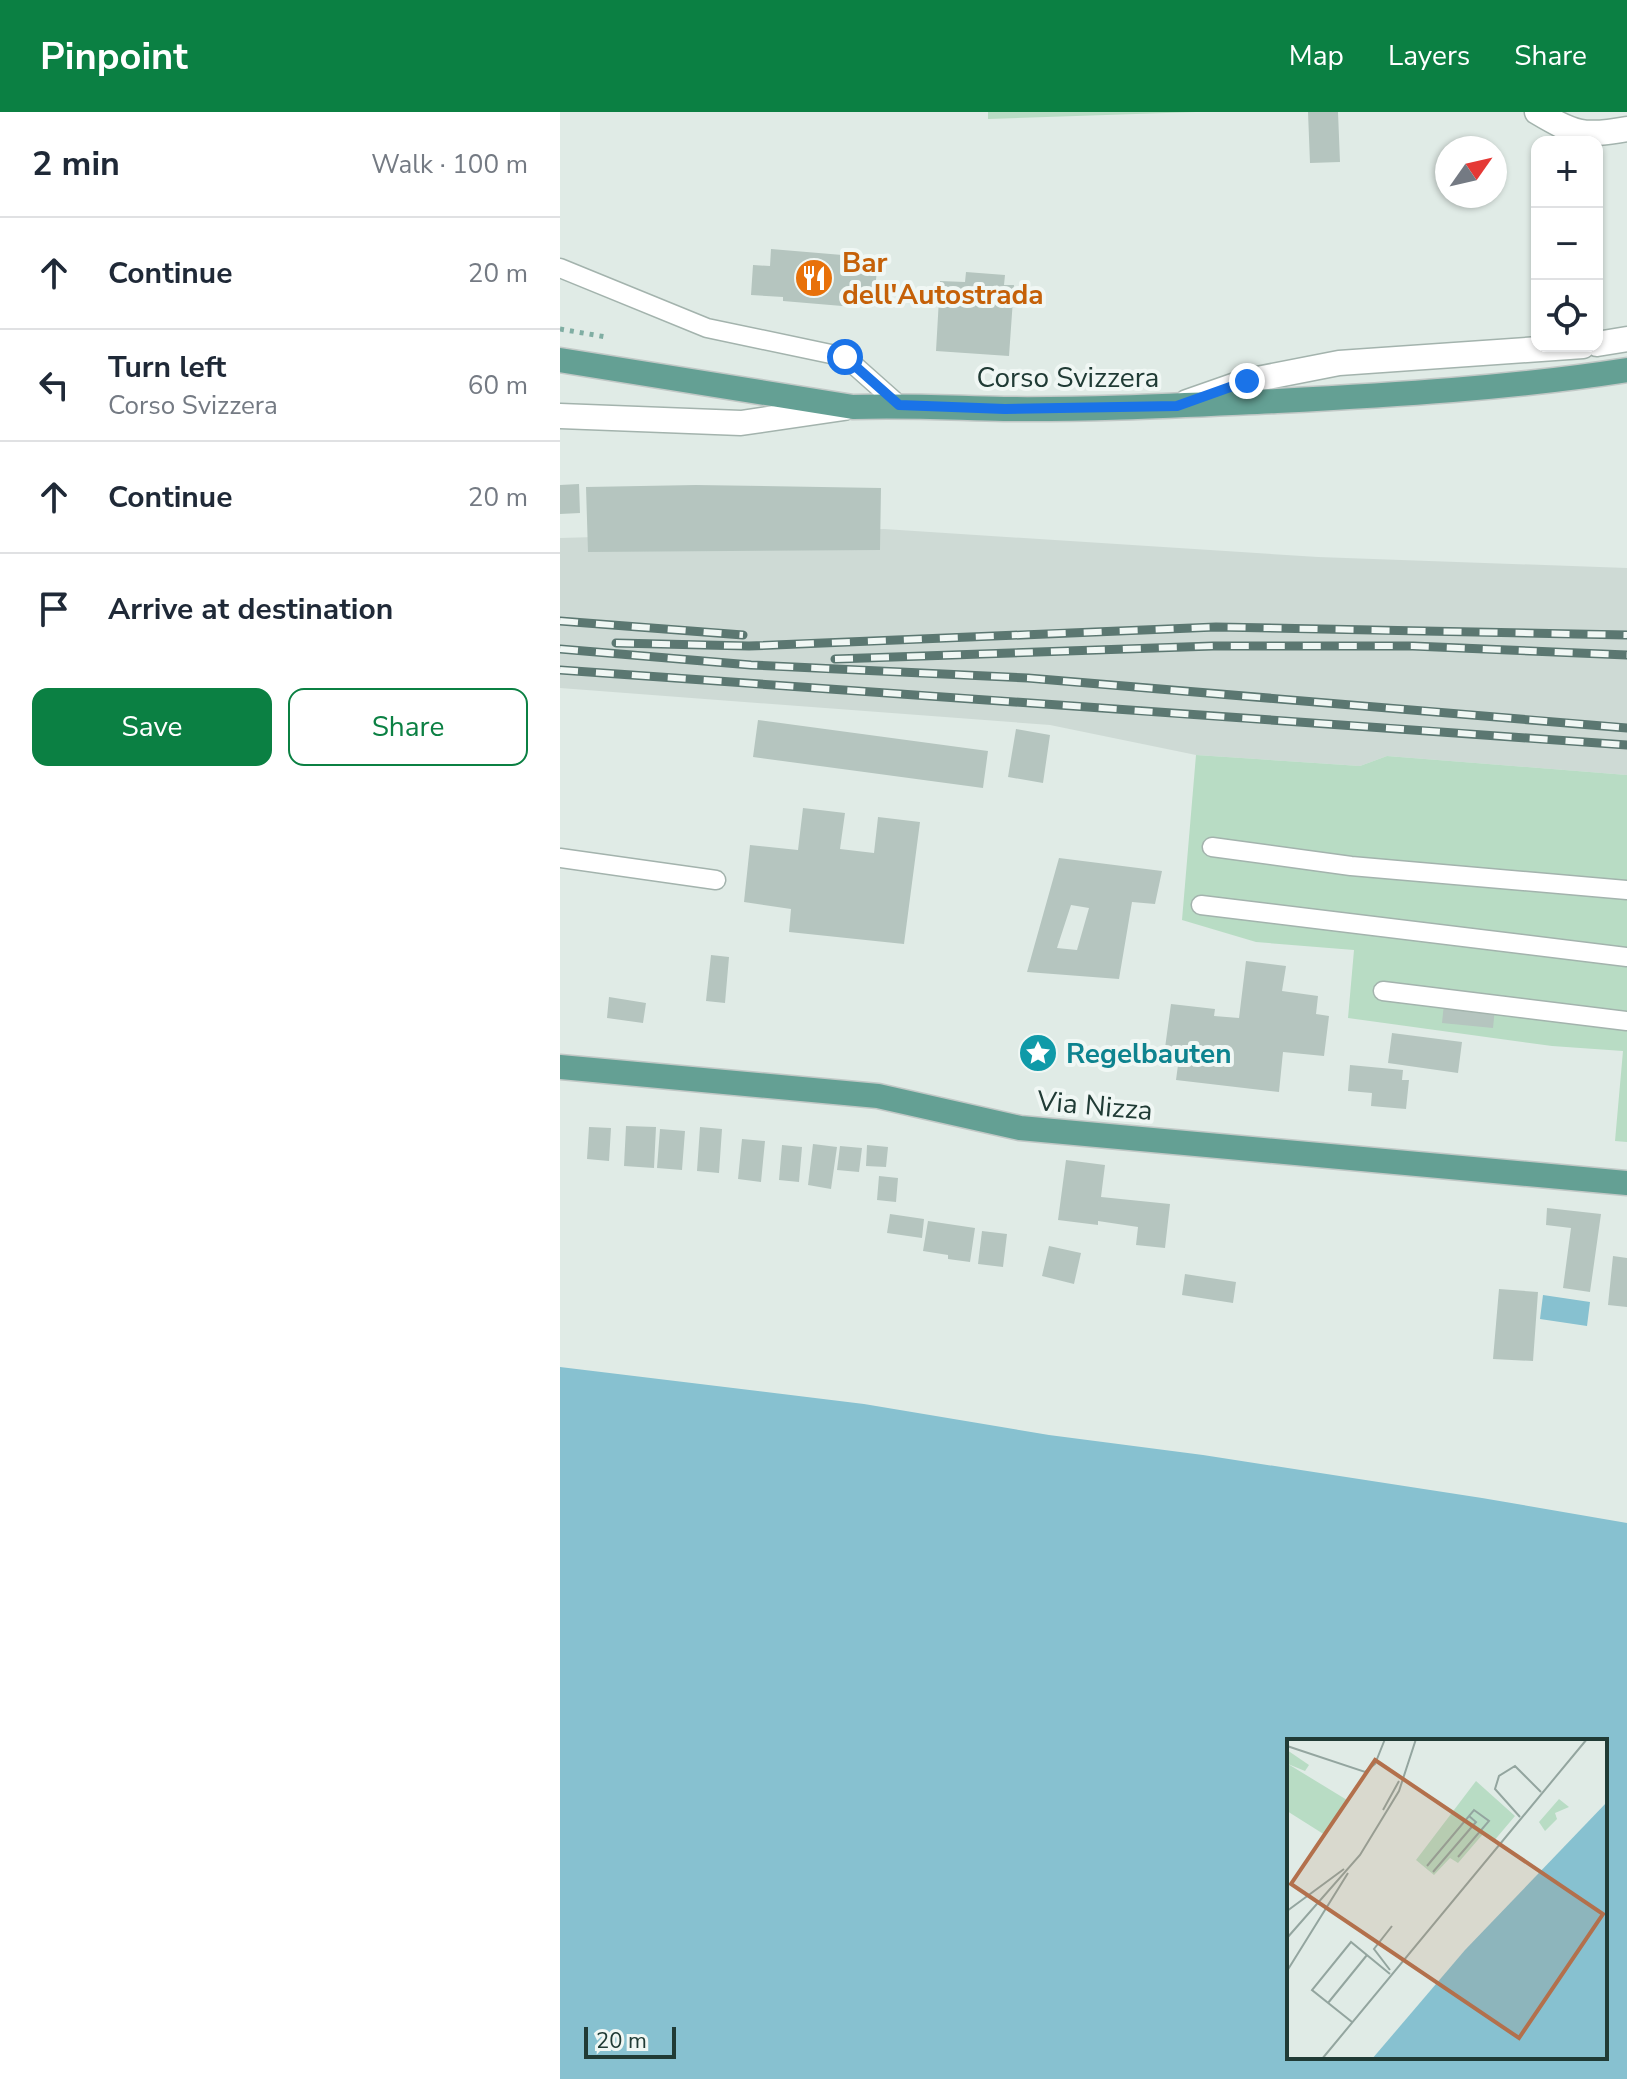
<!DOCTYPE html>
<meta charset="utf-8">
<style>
body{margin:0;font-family:"Nunito Sans",sans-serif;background:#f6f6f7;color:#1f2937}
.controls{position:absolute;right:24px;top:24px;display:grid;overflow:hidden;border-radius:16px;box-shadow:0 2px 6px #0004}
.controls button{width:72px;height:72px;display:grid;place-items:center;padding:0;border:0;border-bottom:2px solid #e0e1e3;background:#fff;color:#1f2937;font:40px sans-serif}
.compass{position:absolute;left:875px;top:24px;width:72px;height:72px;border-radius:50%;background:#fff;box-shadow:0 2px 6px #0004;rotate:56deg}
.scale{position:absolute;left:24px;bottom:20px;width:92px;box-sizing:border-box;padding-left:8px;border:4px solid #203b35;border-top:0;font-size:22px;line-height:28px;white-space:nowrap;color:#203b35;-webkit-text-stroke:6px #f0f7f4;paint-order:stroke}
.stop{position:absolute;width:24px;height:24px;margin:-18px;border:6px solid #1a73e8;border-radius:50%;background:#fff}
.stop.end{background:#1a73e8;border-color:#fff;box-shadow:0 2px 8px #0008}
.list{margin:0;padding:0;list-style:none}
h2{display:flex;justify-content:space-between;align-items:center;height:104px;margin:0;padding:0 32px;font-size:34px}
h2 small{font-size:26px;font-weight:400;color:#747a83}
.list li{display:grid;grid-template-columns:52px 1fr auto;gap:24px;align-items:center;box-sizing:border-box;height:112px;padding:0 32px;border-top:2px solid #e0e1e3}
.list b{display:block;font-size:30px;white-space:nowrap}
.list p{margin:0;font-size:26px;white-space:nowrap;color:#747a83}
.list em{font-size:26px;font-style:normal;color:#747a83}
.actions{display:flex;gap:16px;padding:24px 32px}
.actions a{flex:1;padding:18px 0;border:2px solid #0b8043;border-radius:16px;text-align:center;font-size:28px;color:#0b8043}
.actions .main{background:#0b8043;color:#fff}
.icon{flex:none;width:44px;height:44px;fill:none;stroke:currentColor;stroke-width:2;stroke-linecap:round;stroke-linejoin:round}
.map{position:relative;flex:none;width:1067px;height:1967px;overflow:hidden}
header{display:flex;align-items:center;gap:48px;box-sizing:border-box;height:112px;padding:0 40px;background:#0b8043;color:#fff}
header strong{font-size:38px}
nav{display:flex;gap:44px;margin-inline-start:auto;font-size:28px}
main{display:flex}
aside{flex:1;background:#fff}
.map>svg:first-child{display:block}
.built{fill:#cedad5}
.green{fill:#b8dcc4}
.water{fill:#87c1d0;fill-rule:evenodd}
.building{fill:#b5c5bf;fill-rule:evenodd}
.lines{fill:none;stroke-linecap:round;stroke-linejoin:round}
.service-casing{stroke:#a3b3ad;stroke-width:21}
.minor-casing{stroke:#a3b3ad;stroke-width:27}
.primary-casing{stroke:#c1c8c6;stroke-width:27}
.path{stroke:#80aea3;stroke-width:5;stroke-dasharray:4 6;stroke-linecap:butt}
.service{stroke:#fff;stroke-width:18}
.minor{stroke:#fff;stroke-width:24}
.primary{stroke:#64a094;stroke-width:24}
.rail-casing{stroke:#5b7771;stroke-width:9}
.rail{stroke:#f0f7f4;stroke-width:6;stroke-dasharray:18;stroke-linecap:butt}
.route{stroke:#1a73e8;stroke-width:10}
.labels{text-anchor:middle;stroke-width:8;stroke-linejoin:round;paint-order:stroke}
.food-label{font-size:28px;font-weight:bold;fill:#c56008;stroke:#f0f7f4;text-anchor:start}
.street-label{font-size:28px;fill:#203b35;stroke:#f0f7f4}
.culture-label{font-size:28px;font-weight:bold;fill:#0d838f;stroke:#f0f7f4;text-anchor:start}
.inset-road{fill:none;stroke:#93a59f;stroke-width:2}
.view{fill:#b3704c;fill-opacity:0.15;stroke:#b3704c;stroke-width:4}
.inset-edge{fill:none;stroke:#203b35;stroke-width:4}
</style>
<header>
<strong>Pinpoint</strong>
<nav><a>Map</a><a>Layers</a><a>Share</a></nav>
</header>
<main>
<aside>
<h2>2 min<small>Walk · 100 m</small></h2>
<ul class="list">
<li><svg class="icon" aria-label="ahead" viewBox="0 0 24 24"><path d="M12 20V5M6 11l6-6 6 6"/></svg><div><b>Continue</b></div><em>20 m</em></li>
<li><svg class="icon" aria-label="left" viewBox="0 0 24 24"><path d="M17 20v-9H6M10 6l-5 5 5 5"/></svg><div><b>Turn left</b><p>Corso Svizzera</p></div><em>60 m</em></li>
<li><svg class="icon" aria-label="ahead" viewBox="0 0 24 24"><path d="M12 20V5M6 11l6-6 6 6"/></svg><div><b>Continue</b></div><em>20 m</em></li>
<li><svg class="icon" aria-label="arrive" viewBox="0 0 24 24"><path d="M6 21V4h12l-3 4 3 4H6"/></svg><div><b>Arrive at destination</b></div></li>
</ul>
<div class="actions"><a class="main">Save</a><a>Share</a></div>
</aside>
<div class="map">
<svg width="1067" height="1967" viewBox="0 0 1067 1967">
<rect width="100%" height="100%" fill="#e0ebe6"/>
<path class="built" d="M324,417l434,28 309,11v207l-240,-19 -27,10 -164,-11 -146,-30 -490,-37v-150z"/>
<path class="green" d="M428,0h208l-208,7z
M636,643l164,11 27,-10 240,19v367l-12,-1 8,-90 -71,-5 -204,-28 6,-68 -98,-8 -74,-22z"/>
<path class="water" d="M983,1183l47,7 -3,24 -47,-7z
M0,1255l304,37 185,31 154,20 279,43 145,25v556h-1067zM729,1629h316v316h-316z"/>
<path class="building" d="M748,0h30l2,50 -30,1z
M211,137l107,9 -3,33 -19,-2 -2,18 -71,-6v-4l-32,-2 2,-30 17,1z
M406,160l39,3 -1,10h10l-5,71 -73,-5 4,-70 25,1z
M19,372l1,29 -20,1v-29z
M136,373l185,3 -1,62 -292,2 -2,-65z
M198,608l230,31 -5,37 -230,-31z
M456,617l34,6 -7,48 -35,-6z
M243,696l42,5 -5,36 34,4 4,-36 42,5 -16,122 -115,-12 2,-23 -47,-7 6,-57 48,5z
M499,746l103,13 -7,33 -23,-2 -13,77 -92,-7zM511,793l18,3 -12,42 -20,-2z
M151,843l18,2 -4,46 -19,-2z
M686,849l40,5 -4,25 36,5 -2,18 13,2 -5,40 -41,-4 -4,40 -103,-12 4,-30 -15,-2 6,-44 44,5 -1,7 25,2z
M49,885l37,6 -3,20 -36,-5z
M884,891l51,5 -2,20 -51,-5z
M832,921l70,9 -4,31 -70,-10z
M790,953l53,5 -1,10h7l-3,29 -35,-3 1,-13 -24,-2z
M66,1014l30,1 -2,41 -30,-2z
M29,1015l22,1 -2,33 -22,-2z
M140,1015l22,2 -3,44 -22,-2z
M100,1017l25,2 -3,39 -25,-2z
M182,1027l23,2 -4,41 -23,-3z
M253,1032l24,3 -6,42 -23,-4z
M222,1033l20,2 -3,35 -20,-2z
M307,1033l21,2 -2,20 -20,-1z
M280,1034l22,2 -3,24 -22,-2z
M506,1048l39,5 -4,32 69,7 -5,44 -29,-3 2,-18 -40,-6v4l-40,-5z
M319,1064l19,2 -2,24 -19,-2z
M987,1096l54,6 -11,78 -27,-4 8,-60 -25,-3z
M330,1102l34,5 -2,19 -35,-5z
M368,1109l47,7 -5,34 -22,-3v-4l-25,-4z
M422,1119l25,3 -4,33 -25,-3z
M489,1134l32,7 -7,31 -32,-8z
M1053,1144l14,2v49l-19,-2z
M625,1162l51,8 -3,21 -51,-8z
M939,1177l39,3 -5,69 -40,-2z"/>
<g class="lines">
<g class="service-casing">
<path id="service" d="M0,156l147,60 138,29 54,48
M652,735l139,19 276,24
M0,746l156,22
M641,793l426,52
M823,879l244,30"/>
</g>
<g class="minor-casing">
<path id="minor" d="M977,0c37,22 47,25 90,17
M1037,232l30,-5
M627,290l60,-21 92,-18 244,-17
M0,304l181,7 103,-15"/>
</g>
<g class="primary-casing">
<path id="primary" d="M0,248l293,47c51,-2 101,1 151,2 91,1 182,-4 273,-8 117,-6 234,-13 350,-31
M0,955l318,29 142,32 607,55"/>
</g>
<path class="path" d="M0,217l46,8"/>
<use href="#service" class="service"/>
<use href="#minor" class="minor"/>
<use href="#primary" class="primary"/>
<g class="rail-casing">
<path id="rail" d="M0,509l183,14
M56,531l133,3 467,-19 411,8
M0,537l191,16 277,13 599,50
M275,547l378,-13h200l214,9
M0,558l1067,75"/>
</g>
<use href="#rail" class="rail"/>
</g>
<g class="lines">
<path class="route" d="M285,245l54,48 106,4 172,-3 70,-25"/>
</g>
<defs>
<g id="restaurant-disc" transform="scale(2)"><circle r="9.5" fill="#e8710a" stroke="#f0f7f4"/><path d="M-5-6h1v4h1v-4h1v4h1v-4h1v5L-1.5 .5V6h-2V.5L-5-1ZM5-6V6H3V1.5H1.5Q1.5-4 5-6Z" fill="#fff"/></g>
<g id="sight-disc" transform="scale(2)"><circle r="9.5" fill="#0f9aa8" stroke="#f0f7f4"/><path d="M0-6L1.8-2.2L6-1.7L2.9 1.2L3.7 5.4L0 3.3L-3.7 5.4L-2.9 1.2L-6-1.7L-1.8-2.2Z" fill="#fff"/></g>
</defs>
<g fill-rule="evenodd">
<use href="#restaurant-disc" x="254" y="166"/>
<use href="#sight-disc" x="478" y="941"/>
</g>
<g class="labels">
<g class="food-label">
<text x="282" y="160">Bar<tspan x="282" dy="32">dell'Autostrada</tspan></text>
</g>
<g class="street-label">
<text x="508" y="275">Corso Svizzera</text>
<text transform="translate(535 993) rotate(5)" y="10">Via Nizza</text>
</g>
<g class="culture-label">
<text x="506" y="951">Regelbauten</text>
</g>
</g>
<g transform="translate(727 1627)">
<rect width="320" height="320" fill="#e0ebe6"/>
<path d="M0,11l22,15 -4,6 -17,-7 59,36 -22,35 -38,-24zM189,42l39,35 -22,26 -10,-8 -25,29 -8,-5 -16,17 -18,-15zM272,60l10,8 -14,6 2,6 -12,12 -6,-9z" fill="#b8dcc4"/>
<path d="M320,63v257h-235l93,-109z" fill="#87c1d0"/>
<path class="inset-road" d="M0,7l78,26 10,-8 10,-25M96,71l16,-29M233,78l-25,-28 4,-13 16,-10 26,26M140,127l47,-56 15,11 -31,36M146,133l43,-50 -7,-6M0,172l57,-42M0,199l73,-83 39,-64 17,-52M103,231l-16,-21 18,-23M0,232l61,-98M41,264l39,-48M65,283l-40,-32 39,-48 39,32M35,320l265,-320"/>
<path class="view" d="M88,21l228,154 -84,124 -228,-154z"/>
<rect width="320" height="320" class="inset-edge"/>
</g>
</svg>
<div class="controls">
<button>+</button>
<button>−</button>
<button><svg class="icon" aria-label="locate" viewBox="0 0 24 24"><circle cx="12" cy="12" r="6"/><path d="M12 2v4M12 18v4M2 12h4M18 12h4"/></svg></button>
</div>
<svg class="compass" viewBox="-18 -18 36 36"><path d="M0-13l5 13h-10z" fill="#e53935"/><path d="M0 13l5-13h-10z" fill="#747a83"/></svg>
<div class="scale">20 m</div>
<div class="stop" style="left:285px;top:245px"></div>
<div class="stop end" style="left:687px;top:269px"></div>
</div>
</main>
